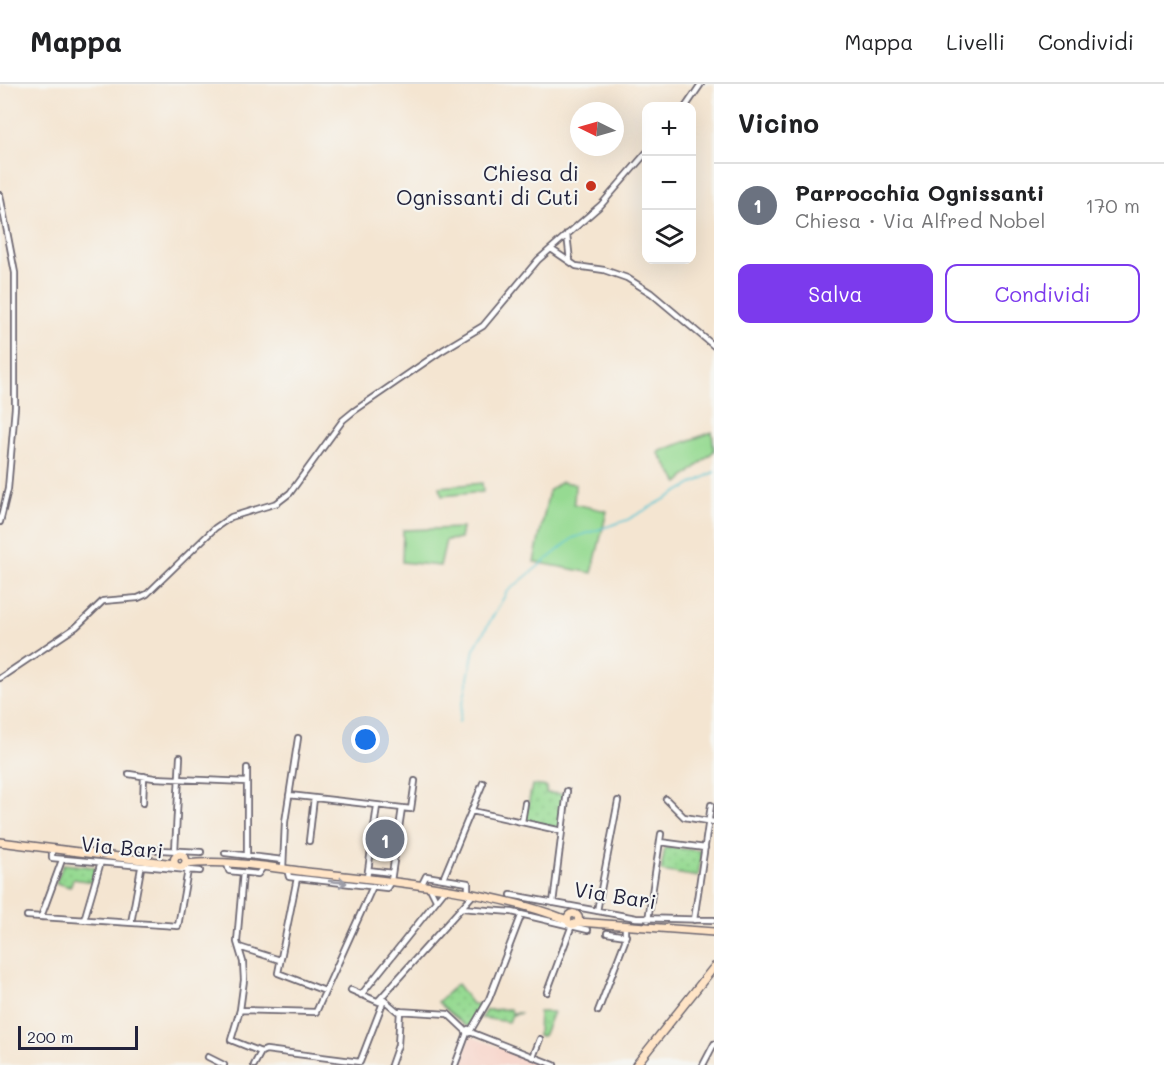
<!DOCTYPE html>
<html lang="it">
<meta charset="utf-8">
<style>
body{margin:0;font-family:Mali,sans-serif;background:#f2f2f2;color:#202124}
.controls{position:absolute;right:18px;top:18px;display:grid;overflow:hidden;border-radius:12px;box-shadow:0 6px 24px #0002}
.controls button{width:54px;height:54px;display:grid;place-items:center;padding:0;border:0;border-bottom:2px solid #e0e0e0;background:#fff;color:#202124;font:30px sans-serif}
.compass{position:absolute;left:570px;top:18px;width:54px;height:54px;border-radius:50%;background:#fff;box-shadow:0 6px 24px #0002;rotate:275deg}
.scale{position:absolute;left:18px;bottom:15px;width:120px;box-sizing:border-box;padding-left:6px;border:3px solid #22223b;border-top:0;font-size:16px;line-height:21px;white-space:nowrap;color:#22223b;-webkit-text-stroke:4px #f6f6f2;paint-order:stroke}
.you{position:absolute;left:366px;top:656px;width:21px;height:21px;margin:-15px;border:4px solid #fff;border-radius:50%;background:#1a73e8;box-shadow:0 0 0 9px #1a73e833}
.badge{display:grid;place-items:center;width:39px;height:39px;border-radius:50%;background:#7c3aed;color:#fff;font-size:20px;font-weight:700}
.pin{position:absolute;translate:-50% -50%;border:3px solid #fff;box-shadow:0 2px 6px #0006}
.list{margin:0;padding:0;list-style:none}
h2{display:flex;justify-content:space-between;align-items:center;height:78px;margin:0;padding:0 24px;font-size:26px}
h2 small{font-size:20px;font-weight:400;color:#757577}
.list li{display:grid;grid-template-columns:39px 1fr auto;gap:18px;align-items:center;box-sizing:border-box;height:84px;padding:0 24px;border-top:2px solid #e0e0e0}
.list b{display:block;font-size:22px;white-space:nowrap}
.list p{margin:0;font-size:20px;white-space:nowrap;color:#757577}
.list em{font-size:20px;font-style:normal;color:#757577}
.actions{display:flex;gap:12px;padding:18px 24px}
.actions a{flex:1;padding:14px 0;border:2px solid #7c3aed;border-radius:12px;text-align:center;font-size:21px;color:#7c3aed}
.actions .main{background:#7c3aed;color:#fff}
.icon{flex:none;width:33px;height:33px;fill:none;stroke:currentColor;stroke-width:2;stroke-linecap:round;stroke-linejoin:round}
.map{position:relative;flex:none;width:714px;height:981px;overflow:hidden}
header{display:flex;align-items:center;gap:36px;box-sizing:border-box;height:84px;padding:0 30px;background:#fff;border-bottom:2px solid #e0e0e0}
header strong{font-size:28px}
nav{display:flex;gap:33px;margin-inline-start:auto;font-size:21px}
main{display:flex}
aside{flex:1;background:#fff}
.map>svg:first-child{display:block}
.built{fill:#f7d1c6}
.green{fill:#96da92;stroke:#5c7e66;stroke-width:1.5}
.park{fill:url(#park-dots);stroke:#5c7e66;stroke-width:1.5}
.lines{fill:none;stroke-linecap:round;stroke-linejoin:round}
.stream{stroke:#59c5d3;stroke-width:1.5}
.street-casing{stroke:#6c6670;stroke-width:8}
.secondary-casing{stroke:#6c6670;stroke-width:10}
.street{stroke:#fff;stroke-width:4.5}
.secondary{stroke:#ffe4c6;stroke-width:7}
.oneway{stroke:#9c9ca7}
.poi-dot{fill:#c8321e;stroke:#f6f6f2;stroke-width:2}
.labels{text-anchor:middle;stroke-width:4.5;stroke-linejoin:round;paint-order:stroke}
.poi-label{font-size:21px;fill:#22223b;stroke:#f6f6f2;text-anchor:end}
.street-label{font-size:21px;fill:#22223b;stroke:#f6f6f2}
</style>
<header>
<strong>Mappa</strong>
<nav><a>Mappa</a><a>Livelli</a><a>Condividi</a></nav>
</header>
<main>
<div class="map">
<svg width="714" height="981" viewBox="0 0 714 981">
<defs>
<pattern id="park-dots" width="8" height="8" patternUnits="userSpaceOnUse" patternTransform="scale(1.5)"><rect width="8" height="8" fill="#96da92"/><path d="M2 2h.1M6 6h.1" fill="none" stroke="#81bb7f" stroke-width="1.8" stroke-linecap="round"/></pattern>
</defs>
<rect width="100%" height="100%" fill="#f6f6f2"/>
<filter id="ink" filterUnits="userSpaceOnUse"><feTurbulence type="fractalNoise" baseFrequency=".0167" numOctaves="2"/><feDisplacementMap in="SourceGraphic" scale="12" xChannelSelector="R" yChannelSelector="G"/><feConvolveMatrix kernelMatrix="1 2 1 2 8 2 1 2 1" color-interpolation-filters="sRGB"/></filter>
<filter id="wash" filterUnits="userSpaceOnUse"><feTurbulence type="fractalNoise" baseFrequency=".008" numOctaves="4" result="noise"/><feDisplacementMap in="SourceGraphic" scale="24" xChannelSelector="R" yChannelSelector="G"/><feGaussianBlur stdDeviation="1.35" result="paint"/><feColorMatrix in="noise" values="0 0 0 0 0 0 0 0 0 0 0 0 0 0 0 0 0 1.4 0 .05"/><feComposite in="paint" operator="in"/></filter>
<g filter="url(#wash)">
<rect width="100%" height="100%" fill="#f4e5d1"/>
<path class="built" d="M470,952l77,29h-89z"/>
<path class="green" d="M712,348l2,19 -36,32 -20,-31z
M561,398l14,2 -1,20 33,7 -15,62 -58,-11 15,-71z
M482,399l1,9 -41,4 -2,-9z
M462,444l-2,11 -14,1 -6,26 -38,-4 1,-32z
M378,754l15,2 -4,23 -14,-2z"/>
<path class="park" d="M532,701l15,2 -1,6 19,1 -5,34 -35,-7z
M665,763l37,4 -4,26 -37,-6z
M63,780l30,3 3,3 -4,12 -19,-3 -3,8 -14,-4z
M457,900l15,20 12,1 -14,21h-5l-27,-24z
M510,925l2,4h9l-9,2 -3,7 -28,-4 5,-8z
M539,928h14l-10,24h-5z"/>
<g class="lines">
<path class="stream" d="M459,638l15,-73 33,-57 66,-54 54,-18 87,-48"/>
</g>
</g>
<g filter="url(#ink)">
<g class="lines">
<g class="street-casing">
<path id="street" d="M686,22l15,-22
M0,111l15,78v134l-7,82 -8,33
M567,150l3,27
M551,165l25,17 28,4 23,8 24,15 63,53
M0,594l76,-51 27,-26 35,-3 9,-4 68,-66 16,-11 46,-14 13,-10 53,-73 11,-9 89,-61 40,-24 55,-66 63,-55 45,-52
M247,684v88
M129,690l25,4 93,4
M289,711l122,14 4,-28
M666,715l18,18 30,5
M143,719l1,-27
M472,727l90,20
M522,738l3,-19
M309,757l5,-43
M660,758l45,6
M52,764v10l148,13
M141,765l60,3
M175,767l5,-94
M225,769l58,7
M227,780l2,7 29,3 5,-7
M283,785l2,-47 13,-84
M287,785l2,8 98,11 4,-7 11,-73
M368,786l24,3
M243,789l-6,69 6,20 1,18 -4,30 -9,30 30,12
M297,794l-19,95 47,18
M367,794l10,-72
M443,795l40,-96
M421,802l5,-10 42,7v12
M430,804l6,12
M511,811l125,23 78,2
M553,819l14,-112
M461,824l51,4 76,18
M597,827l21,-110
M27,832l151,10 10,-56
M41,833l21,-57
M84,836l16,-55
M648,836l13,-86
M694,836l17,-115
M131,839l10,-55
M607,849l19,3
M239,863l41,13
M351,906l28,12
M547,908l25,-67
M361,911l83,-104
M384,916l13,11 51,3 18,17
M378,917l94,-105
M240,926l76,2 57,-126
M598,927l27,-70v-14
M471,946l-2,3 -3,-1 2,-3 3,1 18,-31 32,-83
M470,948l84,33
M208,973l16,8
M533,973l7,-18
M254,981l7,-13 5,-2 94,12 24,-62
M391,981l7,-20 2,-34
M455,981l12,-32
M703,981l11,-21"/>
</g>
<g class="secondary-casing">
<path id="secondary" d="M0,758l174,22
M174 777a6 6 0 1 1 12 0a6 6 0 1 1-12 0Z
M185,780c39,-5 83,3 122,8 81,9 185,18 260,48
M567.5 835a5.5 5.5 0 1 1 11 0a5.5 5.5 0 1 1-11 0Z
M578,838l136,10
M636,981l78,-98"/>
</g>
<use href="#street" class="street"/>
<use href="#secondary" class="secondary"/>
</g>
<defs><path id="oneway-shaft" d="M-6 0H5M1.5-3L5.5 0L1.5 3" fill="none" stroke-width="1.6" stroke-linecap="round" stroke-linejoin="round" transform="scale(1.5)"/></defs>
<use class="oneway" href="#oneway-shaft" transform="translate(338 798) rotate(6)"/>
</g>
<circle class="poi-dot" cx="591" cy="102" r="6"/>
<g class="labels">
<g class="poi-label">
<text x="579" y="97">Chiesa di<tspan x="579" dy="24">Ognissanti di Cuti</tspan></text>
</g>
<g class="street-label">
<text transform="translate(122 764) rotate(5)" y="7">Via Bari</text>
<text transform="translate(615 812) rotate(9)" y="7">Via Bari</text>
</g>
</g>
</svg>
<div class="controls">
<button>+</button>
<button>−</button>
<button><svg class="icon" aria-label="layers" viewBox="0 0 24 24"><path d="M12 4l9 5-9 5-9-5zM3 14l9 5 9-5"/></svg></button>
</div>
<svg class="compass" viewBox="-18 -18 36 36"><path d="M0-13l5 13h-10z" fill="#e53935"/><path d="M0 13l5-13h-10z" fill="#757577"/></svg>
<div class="scale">200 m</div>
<div class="you"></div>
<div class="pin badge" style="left:385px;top:755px;background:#6b7280">1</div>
</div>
<aside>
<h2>Vicino<small></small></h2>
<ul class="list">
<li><span class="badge" style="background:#6b7280">1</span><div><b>Parrocchia Ognissanti</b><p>Chiesa · Via Alfred Nobel</p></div><em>170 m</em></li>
</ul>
<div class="actions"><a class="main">Salva</a><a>Condividi</a></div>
</aside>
</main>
